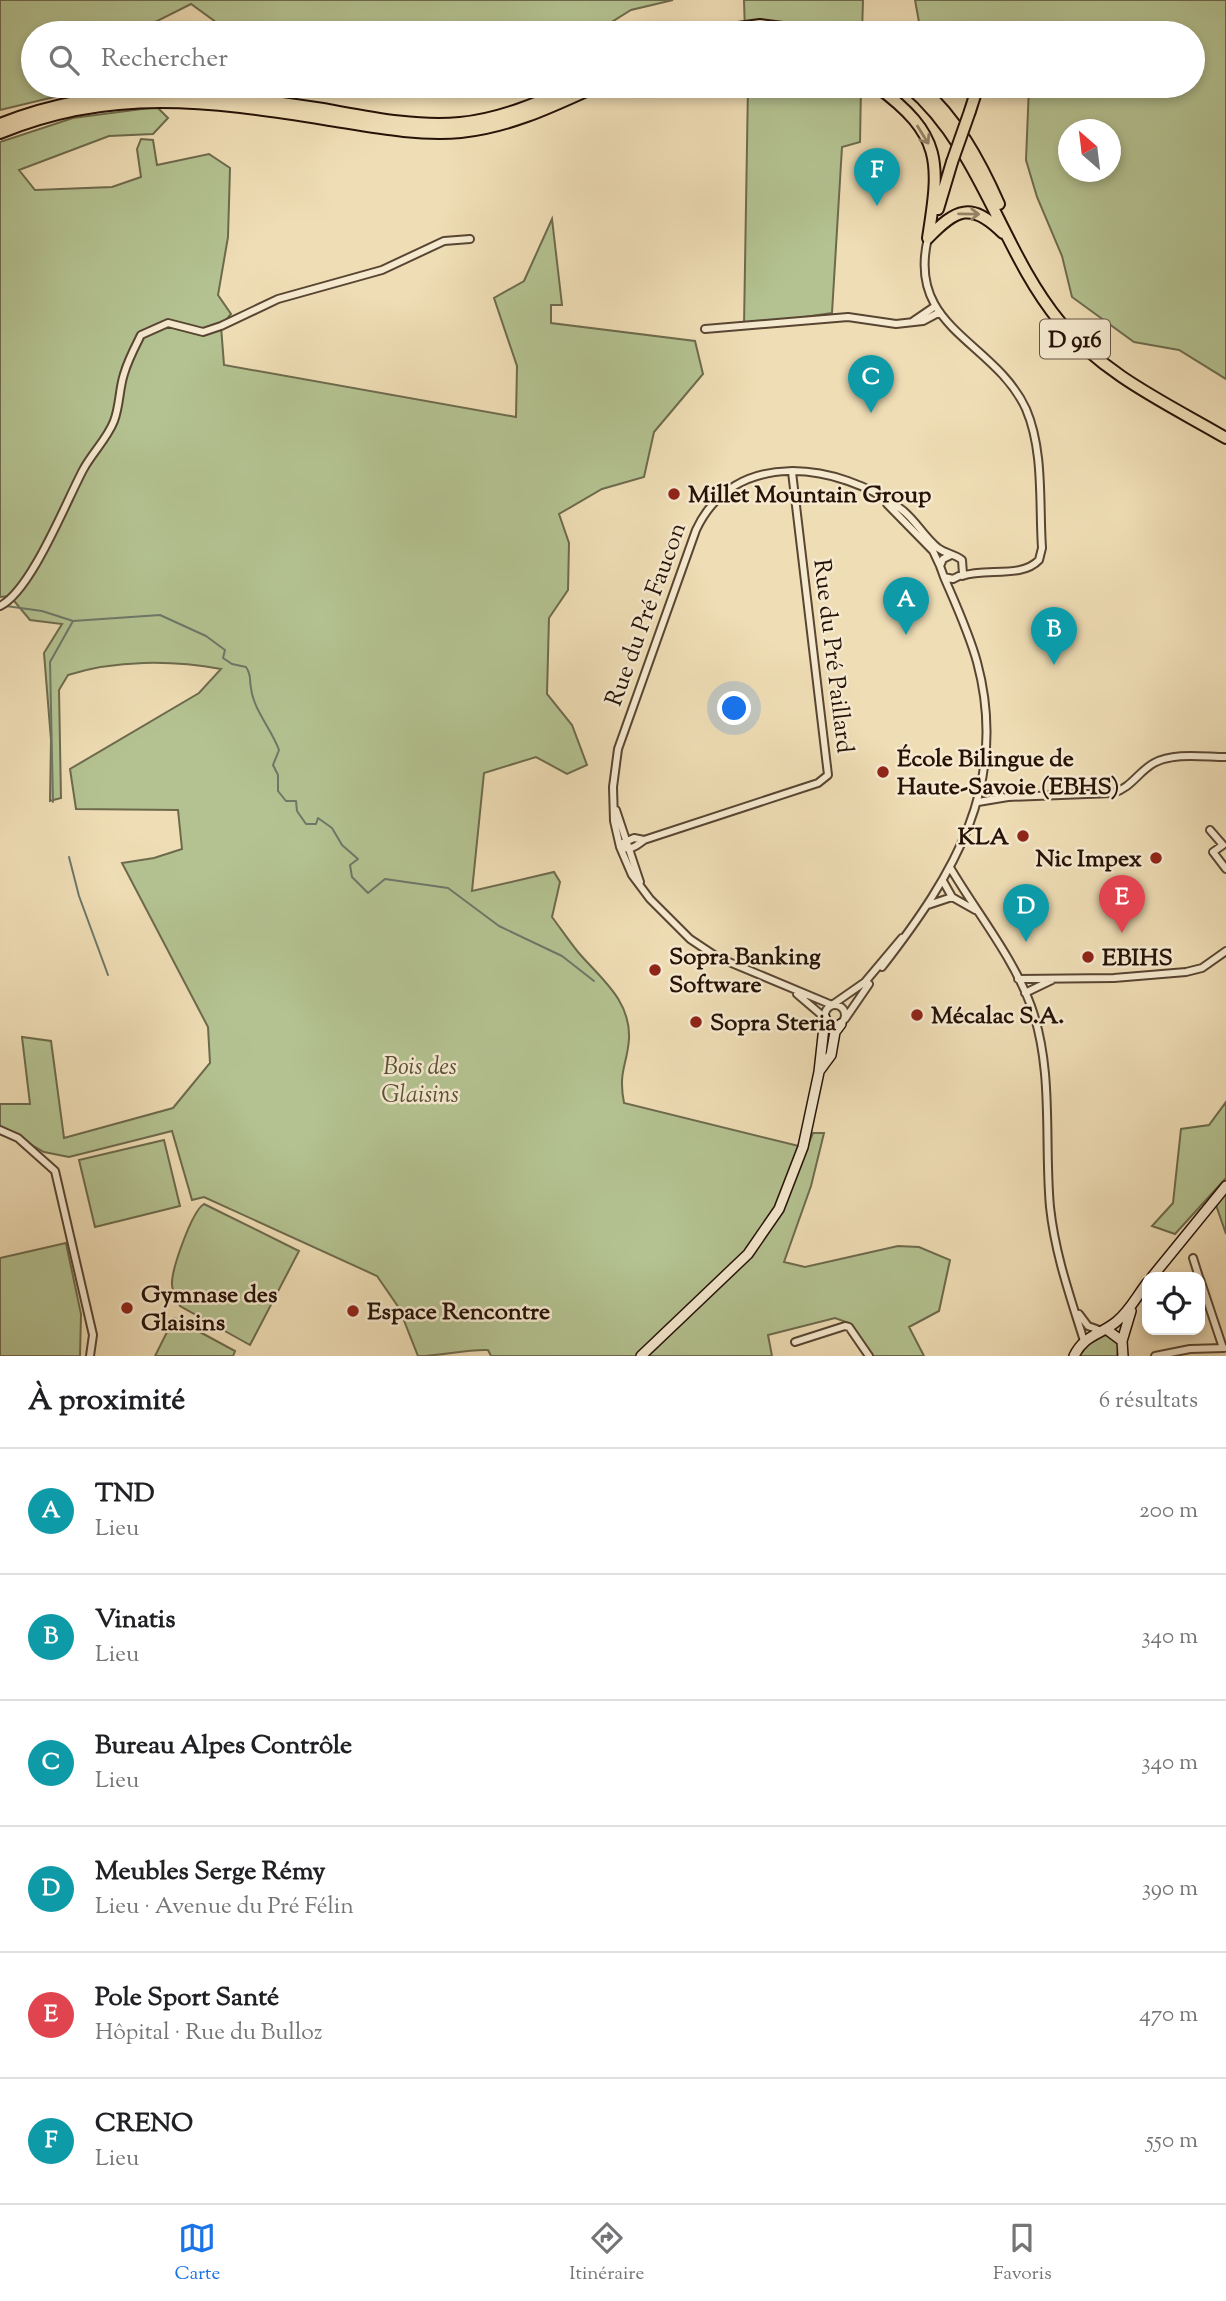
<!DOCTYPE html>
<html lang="fr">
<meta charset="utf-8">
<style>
body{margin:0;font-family:"Sorts Mill Goudy",serif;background:#f2f2f2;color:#202124}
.controls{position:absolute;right:21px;bottom:21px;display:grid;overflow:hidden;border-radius:14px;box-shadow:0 4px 10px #0003}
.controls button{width:63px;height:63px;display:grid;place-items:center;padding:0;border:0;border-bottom:2px solid #e0e0e0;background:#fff;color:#202124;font:35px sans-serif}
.compass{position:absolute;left:1058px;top:119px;width:63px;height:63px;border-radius:50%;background:#fff;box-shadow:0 4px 10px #0003;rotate:332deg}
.you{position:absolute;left:735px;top:709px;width:24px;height:24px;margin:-18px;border:5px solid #fff;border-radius:50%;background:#1a73e8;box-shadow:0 0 0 10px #1a73e833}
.badge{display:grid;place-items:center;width:46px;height:46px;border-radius:50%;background:#1a73e8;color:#fff;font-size:23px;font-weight:700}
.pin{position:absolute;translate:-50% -58px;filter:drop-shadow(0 2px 4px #0008)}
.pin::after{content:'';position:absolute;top:37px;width:24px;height:21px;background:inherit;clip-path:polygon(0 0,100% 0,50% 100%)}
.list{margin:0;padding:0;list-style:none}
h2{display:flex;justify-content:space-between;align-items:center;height:91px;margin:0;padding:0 28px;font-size:30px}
h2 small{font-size:23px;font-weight:400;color:#757577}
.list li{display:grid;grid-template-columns:46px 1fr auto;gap:21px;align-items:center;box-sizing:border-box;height:126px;padding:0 28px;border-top:2px solid #e0e0e0}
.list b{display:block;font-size:26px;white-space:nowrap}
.list p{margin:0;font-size:23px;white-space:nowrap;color:#757577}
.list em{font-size:23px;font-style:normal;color:#757577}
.icon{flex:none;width:38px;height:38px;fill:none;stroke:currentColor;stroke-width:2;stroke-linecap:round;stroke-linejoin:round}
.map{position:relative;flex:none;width:1226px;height:1356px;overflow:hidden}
.search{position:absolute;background:#fff;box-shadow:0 4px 10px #0003;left:21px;right:21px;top:21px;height:77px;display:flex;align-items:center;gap:18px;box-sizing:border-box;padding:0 24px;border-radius:38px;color:#757577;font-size:26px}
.sheet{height:847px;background:#fff}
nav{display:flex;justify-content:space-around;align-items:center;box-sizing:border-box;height:98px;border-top:2px solid #e0e0e0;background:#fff;font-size:19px;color:#757577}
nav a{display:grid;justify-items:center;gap:4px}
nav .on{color:#1a73e8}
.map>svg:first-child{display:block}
.green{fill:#b4c291;stroke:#6d6a4c;stroke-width:2;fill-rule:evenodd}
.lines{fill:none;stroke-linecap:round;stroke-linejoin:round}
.stream{stroke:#6c7868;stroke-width:2}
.street-casing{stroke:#584532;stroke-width:10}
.secondary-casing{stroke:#261207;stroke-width:12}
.highway-casing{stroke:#261207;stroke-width:14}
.street{stroke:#f5e9cf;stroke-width:6}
.secondary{stroke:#f5e9cf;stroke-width:9}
.highway{stroke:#efddb5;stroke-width:10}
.highway-bridge-casing{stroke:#261207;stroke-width:14;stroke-linecap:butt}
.highway-bridge{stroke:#efddb5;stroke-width:10}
.oneway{stroke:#958267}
.poi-dot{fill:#8f2418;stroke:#f5e9cf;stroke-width:2.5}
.labels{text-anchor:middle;stroke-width:5;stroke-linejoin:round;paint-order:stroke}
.shield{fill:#f5e9cf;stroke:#645243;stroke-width:2}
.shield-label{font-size:23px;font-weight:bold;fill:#261207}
.poi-label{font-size:24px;font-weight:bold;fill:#261207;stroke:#f5e9cf;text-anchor:start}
.street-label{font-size:24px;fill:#261207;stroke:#f5e9cf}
.park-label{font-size:24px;font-style:italic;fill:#585037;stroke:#f5e9cf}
</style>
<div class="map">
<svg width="1226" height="1356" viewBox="0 0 1226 1356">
<rect width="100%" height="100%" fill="#efddb5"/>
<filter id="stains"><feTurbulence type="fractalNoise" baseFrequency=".00286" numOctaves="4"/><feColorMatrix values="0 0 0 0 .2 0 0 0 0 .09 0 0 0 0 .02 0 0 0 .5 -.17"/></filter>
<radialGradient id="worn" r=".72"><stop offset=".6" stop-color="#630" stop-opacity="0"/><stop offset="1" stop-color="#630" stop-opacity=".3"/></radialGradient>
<path class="green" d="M0,0h673l-42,10 -37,23h-363l-40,-29 -40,20v9h-118v53h87l-45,6 -75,18z
M744,0h119l-1,33h-117z
M915,0h311v379l-47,-29 -45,-8 -62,-45 -10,-41 -25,-59 -11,-37 3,-74h164v-53h-204l-10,-9 -60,-2zM1068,130h42v42h-42z
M372,86h138c-42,20 -94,6 -138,0z
M748,86h113l-1,56 -18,5 -10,166 -88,13z
M157,107l11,11 -15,16 -44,2 -90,34 16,20 77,-3 29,-10 -4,-28 4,-10 12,1 4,25 52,-11 21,14 -2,69 -10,58 13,19 -10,12 3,39 292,52 1,-51 -23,-68 30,-17 28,-62 10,86h-11v18l144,18 8,33 -49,58 -10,45 -42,12 -43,25 10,29 -1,47 -19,28 -2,76 25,31 15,40 -20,9 -31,-17 -52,16 -12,118 82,-19 6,10 -8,35c9,12 17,24 26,35 22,26 53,48 51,87 -2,27 -11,32 -5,64l183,45 6,-15h11l-13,53 -27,76 21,5 93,-21 21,1 31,13 -11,51 -30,16 15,29h-51l-24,-33 -14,-5 -67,17 4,21h-281l-3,-6c-23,-1 -46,6 -70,6l-19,-48 -22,-32 -173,-79 -12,3 -20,-69 -103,26 -25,-5 -44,-25v-23h30l-8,-67 29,4 13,97 109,-30 37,-45 -2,-36 -86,-164 32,-5 28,-9 -4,-39 -102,-1 -6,-40 129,-76 22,-24c-49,-9 -106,-9 -153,6l-9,15 2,108 -11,3 1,-61 -7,-87 18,-29 -32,-4 -20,-24 -10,1v-455l73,-24z
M1226,1102v76l-51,56 -23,-8 21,-23 8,-74 28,-4z
M164,1140l16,66 -85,21 -16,-67z
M1226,1192v42l-11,-32z
M204,1204l95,47 -49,94 -70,-39c-2,-6 -8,-15 -8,-21 -1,-15 20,-74 32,-81z
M66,1243l15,71 -1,42h-80v-98z
M174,1318l61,33 -2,5h-78z
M1107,1333l12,9 -2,14h-39l11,-15z"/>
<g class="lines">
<path class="stream" d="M6,606l36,5 31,10 87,-6 46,21 19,14 -2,8 9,6 14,3c6,9 3,12 5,21 2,21 21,42 28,62l-6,15 5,10v16l8,10h10l1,10 9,13h10l2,-6 14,10 10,17 16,14 -8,6 2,12 16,16 17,-14 63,9 51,38 63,30 32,25
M53,802l-3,-140 23,-41
M69,857l10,39 29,79"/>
<g class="street-casing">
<path id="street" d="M928,238c-22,91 66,102 98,171 18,42 13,94 16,139l-3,12c-18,19 -54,7 -77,16
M912,322l22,-15
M705,329l143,-12 48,7 27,-3 15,-8
M887,504l46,47 7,15
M0,606c31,-15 66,-104 83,-136 9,-17 24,-31 31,-49 6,-16 5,-32 10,-47 4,-14 11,-27 17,-39l27,-12 35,9 18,-6 57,-27 104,-29 62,-29 26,-2
M981,786l21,11
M978,802l30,-5 105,-4c18,-5 25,-21 41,-30 20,-11 50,-6 72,-6
M616,810l24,72
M1210,830l13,15 -10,7 13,17
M623,843l11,-5 10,2
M620,847c11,4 16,-1 24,-7l174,-57 10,-8 -36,-303
M951,869c26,44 62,88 80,137 23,64 13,134 19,201 5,47 20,89 34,134
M943,881l9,16 23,13
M928,905l24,-8
M902,938l-37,44 -33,23 -115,-48 -27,-18 -40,-40 -18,-24 -12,-28 -6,-26 -1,-34 5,-38 78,-219c38,-82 142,-68 205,-21 14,10 23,28 37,39 8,6 17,6 24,12l1,14 -10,5 -9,-2 -4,-11 3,-7 8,-4
M882,967c72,-93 128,-183 95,-305 -8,-29 -21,-57 -33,-85
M1018,979l96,-1 72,-6 16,-4 24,-17
M1025,993l27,-13
M797,994l27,23
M825 1015a10 10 0 1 1 20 0a10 10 0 1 1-20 0Z
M845,1019l24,-35
M0,1130l18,8 37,33 38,164 -3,21
M1193,1258l6,19
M1200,1279l23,69
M1079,1314l9,12 11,4
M795,1342l50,-16 4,1 20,29
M1155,1356l35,-7 34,-1"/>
</g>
<g class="secondary-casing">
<path id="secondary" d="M820,1070l11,-15 4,-23 6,-8
M1152,1277l74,-91
M1106,1329l16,12 1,15
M1122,1341l9,-30
M641,1356l107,-102 31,-45 24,-62 16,-75 6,-54
M1074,1356c10,-21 26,-21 42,-34 13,-10 21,-26 31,-39"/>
</g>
<g class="highway-casing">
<path id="highway" d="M702,33l58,-8 62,8
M876,86c67,49 64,76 52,152
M908,86c74,63 92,163 152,236 44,53 108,82 166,116
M920,86c37,33 59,73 79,118
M970,111l8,-25
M0,124c112,-44 207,-33 323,-15 45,8 91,18 137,14 40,-4 78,-20 115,-37
M0,133c111,-46 209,-32 324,-14 45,7 92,17 137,13 49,-5 92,-26 136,-46
M938,209l14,-47
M928,238c28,-29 43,-37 75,-5"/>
</g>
<use href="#street" class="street"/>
<use href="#secondary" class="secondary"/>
<use href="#highway" class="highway"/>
<g class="highway-bridge-casing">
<path id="highway-bridge" d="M952,162l18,-51"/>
</g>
<use href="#highway-bridge" class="highway-bridge"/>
</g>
<defs><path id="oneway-shaft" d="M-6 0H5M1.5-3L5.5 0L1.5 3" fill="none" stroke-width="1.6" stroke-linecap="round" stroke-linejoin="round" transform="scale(1.75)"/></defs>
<g class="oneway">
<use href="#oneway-shaft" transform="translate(923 135) rotate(58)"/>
<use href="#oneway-shaft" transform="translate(969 214) rotate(1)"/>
</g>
<g class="poi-dot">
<circle cx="674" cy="494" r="7"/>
<circle cx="883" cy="772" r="7"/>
<circle cx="1023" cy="836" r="7"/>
<circle cx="1156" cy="858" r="7"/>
<circle cx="1088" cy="957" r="7"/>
<circle cx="655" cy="970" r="7"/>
<circle cx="917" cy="1015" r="7"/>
<circle cx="696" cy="1022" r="7"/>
<circle cx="127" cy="1308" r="7"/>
<circle cx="353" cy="1311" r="7"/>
</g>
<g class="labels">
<rect class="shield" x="1040" y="319.5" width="70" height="39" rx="5"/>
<g class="shield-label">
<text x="1075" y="347">D 916</text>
</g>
<g class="poi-label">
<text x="688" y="502">Millet Mountain Group</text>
<text x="897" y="766">École Bilingue de<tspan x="897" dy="28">Haute-Savoie (EBHS)</tspan></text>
<text x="1009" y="844" text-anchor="end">KLA</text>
<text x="1142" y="866" text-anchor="end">Nic Impex</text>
<text x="669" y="964">Sopra Banking<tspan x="669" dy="28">Software</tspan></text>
<text x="1102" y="965">EBIHS</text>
<text x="931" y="1023">Mécalac S.A.</text>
<text x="710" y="1030">Sopra Steria</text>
<text x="141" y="1302">Gymnase des<tspan x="141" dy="28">Glaisins</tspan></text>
<text x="367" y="1319">Espace Rencontre</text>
</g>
<g class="street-label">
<text transform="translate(645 614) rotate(-70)" y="8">Rue du Pré Faucon</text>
<text transform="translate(834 656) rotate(83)" y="8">Rue du Pré Paillard</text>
</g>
<g class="park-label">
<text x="420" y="1074">Bois des<tspan x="420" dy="28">Glaisins</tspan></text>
</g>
</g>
<rect width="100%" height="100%" filter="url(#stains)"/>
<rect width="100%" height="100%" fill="url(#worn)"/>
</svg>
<div class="controls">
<button><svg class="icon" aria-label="locate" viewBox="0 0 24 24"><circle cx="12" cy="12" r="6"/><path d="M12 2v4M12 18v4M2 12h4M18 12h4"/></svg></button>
</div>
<svg class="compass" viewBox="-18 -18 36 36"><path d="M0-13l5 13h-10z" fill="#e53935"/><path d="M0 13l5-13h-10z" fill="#757577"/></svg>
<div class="you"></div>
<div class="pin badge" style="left:906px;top:635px;background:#0f9aa8">A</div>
<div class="pin badge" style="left:1054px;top:665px;background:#0f9aa8">B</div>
<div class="pin badge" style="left:871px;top:413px;background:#0f9aa8">C</div>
<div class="pin badge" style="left:1026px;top:942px;background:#0f9aa8">D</div>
<div class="pin badge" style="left:1122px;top:933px;background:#e0444e">E</div>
<div class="pin badge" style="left:877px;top:206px;background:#0f9aa8">F</div>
<div class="search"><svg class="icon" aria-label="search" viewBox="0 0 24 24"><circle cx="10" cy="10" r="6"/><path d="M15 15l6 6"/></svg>Rechercher</div>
</div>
<section class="sheet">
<h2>À proximité<small>6 résultats</small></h2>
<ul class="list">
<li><span class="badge" style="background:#0f9aa8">A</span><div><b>TND</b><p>Lieu</p></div><em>200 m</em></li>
<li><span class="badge" style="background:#0f9aa8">B</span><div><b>Vinatis</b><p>Lieu</p></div><em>340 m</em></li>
<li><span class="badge" style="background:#0f9aa8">C</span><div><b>Bureau Alpes Contrôle</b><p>Lieu</p></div><em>340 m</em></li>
<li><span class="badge" style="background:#0f9aa8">D</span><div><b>Meubles Serge Rémy</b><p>Lieu · Avenue du Pré Félin</p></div><em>390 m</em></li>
<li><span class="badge" style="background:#e0444e">E</span><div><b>Pole Sport Santé</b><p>Hôpital · Rue du Bulloz</p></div><em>470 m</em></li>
<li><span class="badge" style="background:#0f9aa8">F</span><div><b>CRENO</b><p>Lieu</p></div><em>550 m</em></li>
</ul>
</section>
<nav>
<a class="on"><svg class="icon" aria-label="map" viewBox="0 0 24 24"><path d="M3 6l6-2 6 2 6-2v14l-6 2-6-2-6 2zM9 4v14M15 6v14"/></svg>Carte</a>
<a><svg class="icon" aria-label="directions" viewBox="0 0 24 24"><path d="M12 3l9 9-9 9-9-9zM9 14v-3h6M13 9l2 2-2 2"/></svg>Itinéraire</a>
<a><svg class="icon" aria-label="saved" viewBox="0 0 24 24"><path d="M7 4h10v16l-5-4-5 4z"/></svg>Favoris</a>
</nav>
